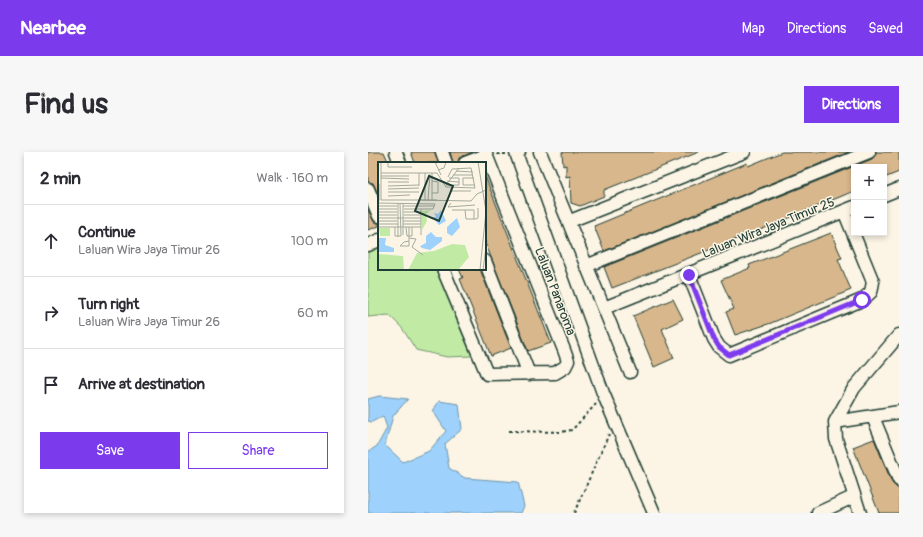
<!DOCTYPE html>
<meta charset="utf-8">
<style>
body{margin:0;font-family:Pangolin,sans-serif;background:#f7f7f7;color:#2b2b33}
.controls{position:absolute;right:12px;top:12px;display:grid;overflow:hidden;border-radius:0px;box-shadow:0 2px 6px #0003}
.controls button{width:36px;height:36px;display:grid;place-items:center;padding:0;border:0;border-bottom:1px solid #e1e1e2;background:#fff;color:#2b2b33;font:20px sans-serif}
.stop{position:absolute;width:12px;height:12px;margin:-9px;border:3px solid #7c3aed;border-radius:50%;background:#fff}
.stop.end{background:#7c3aed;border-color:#fff;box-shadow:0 1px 4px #0008}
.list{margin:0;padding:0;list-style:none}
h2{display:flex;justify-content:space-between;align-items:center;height:52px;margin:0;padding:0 16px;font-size:17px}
h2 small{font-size:13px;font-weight:400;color:#7c7c81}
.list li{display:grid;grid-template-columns:26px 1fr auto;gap:12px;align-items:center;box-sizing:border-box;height:72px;padding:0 16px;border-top:1px solid #e1e1e2}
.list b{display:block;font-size:15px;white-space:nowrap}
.list p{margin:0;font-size:13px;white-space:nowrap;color:#7c7c81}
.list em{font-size:13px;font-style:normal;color:#7c7c81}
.actions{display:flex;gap:8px;padding:12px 16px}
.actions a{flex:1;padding:9px 0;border:1px solid #7c3aed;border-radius:0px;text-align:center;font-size:14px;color:#7c3aed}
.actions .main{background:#7c3aed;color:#fff}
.icon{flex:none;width:22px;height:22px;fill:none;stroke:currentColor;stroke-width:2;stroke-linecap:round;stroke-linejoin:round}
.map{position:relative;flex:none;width:531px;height:361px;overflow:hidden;border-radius:0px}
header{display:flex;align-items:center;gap:24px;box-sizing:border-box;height:56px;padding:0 20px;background:#7c3aed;color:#fff}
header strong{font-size:19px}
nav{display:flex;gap:22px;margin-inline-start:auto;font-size:14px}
.intro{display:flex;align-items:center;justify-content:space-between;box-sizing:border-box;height:96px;padding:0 24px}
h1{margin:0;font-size:28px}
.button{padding:10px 18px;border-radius:0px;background:#7c3aed;color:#fff;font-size:14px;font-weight:700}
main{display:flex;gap:24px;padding:0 24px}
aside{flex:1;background:#fff;border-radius:0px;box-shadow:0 2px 6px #0003}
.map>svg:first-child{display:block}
.green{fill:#c1eaa5;stroke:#70946c}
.water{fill:#9ed1fc;stroke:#6b96ac}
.building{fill:#d9b78c;stroke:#1f3d34}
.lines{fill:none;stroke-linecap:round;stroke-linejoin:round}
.minor-casing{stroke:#1f3d34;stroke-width:15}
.path{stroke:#1f3d34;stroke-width:2;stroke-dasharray:3 3;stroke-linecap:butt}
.minor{stroke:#fcf5e5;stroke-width:12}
.route{stroke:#7c3aed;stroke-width:5}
.labels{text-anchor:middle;stroke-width:3;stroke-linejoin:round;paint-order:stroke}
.street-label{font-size:13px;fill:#1f3d34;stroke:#fcf5e5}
.inset-road{fill:none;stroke:#a4ab9e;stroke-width:1}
.view{fill:#1f3d34;fill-opacity:0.15;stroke:#1f3d34;stroke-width:2}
.inset-edge{fill:none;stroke:#1f3d34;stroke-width:2}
</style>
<header>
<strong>Nearbee</strong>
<nav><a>Map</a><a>Directions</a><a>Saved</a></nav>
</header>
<div class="intro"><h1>Find us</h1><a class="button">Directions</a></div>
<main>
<aside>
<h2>2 min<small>Walk · 160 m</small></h2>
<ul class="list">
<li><svg class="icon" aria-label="ahead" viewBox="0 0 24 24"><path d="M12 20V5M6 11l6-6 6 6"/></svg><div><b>Continue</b><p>Laluan Wira Jaya Timur 26</p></div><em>100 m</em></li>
<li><svg class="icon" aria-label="right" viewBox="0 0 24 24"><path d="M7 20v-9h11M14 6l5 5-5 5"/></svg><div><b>Turn right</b><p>Laluan Wira Jaya Timur 26</p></div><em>60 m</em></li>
<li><svg class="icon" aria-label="arrive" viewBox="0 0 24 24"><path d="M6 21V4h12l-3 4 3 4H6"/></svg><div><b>Arrive at destination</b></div></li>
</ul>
<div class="actions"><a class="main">Save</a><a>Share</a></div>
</aside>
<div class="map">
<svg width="531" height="361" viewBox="0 0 531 361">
<rect width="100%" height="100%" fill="#fcf5e5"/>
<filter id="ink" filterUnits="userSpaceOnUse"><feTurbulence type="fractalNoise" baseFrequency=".025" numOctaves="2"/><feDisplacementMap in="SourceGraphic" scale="8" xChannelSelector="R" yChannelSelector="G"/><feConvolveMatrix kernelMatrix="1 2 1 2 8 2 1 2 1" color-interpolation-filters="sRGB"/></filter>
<g filter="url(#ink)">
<path class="green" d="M11,96v21h57l36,87 -25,1 -31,-7 -14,-22 -13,-13 -21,2v-64z"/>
<path class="water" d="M11,244l29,3 -15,17 -8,29 18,17 26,-11 17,-20 -13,-20 6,-10 20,3 3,25 -17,15 4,24 16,10 53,4 6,24 -3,7h-153v-61l9,-6 10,-18 -4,-12 -11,6 -4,-1v-22z"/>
<path class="building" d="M0,0h16l5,11h-10v33l-6,-13 -5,-1z
M43,0h24l3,11h-23z
M82,0h23l-14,6 -1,5h-5z
M194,0h137l-95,38v6l-24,10 -9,-3 -1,-27 -4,1v-12l-3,1z
M414,0h67l-245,99 -10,-25 153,-63 1,3z
M508,0h23v20l-15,6v-11h-30v24l-84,35 -158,62 -8,-21 268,-108z
M117,24l66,167 -23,8 -43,-109z
M0,57l6,13 5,1v3l-11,4z
M463,81l11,25 -4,1 13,31 -80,33 -36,12 -9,-23 8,-3 -13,-29 29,-12 -1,-3z
M91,117h21l31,79 -20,8 -31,-77 3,-1z
M305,147l10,20 -21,10 12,29 -20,9 -21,-51z
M506,287l18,44 7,7v23h-20l-26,-66z"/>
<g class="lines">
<g class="minor-casing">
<path id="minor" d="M28,0l4,11
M74,0l4,11
M151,0l-3,1 87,240 51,120
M172,0l90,220
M97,11l21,-8
M0,37l11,27
M516,43l15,-6
M202,69l174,-69
M0,93l11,-5
M117,109l44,113
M218,114l283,-114
M75,117l44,105 68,-1 10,-6 3,-6 -4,-11 -79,-198
M321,123l25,64 5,8 10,8 133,-55 9,-8 2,-10 -29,-71
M236,156l250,-101
M505,265l26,63
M467,270l64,-10
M450,361l35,-16
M492,361l-24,-74 -1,-17 19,-34 45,-53"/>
</g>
<path class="path" d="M129,2h10
M141,279l52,1 11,-2 24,-26
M206,361l35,-79"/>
<use href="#minor" class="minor"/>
</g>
</g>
<g class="lines" filter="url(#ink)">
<path class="route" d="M321,123l25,64 5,8 10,8 133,-55"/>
</g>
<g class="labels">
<g class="street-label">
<text transform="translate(400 75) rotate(-22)" y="5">Laluan Wira Jaya Timur 25</text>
<text transform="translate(188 139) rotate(69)" y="5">Laluan Panaroma</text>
</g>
</g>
<g transform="translate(10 10)">
<rect width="108" height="108" fill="#fcf5e5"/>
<path d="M53,48l-5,4 1,7 -5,9v-19zM1,66h11v8h-10zM74,82l13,1 4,12 -11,13h-50l9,-17 17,-2zM0,92l25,2 1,14h-26z" fill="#c1eaa5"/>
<path d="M63,48l5,11 -7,4 -7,-8h4l-2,-4 4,1zM79,56l3,9 -8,9 -5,-3v-6zM53,70l5,5h6v4l-12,9 -8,-2 -2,-2 6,-3v-7zM0,76h8l-1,7 9,3v4h-16z" fill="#9ed1fc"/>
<path class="inset-road" d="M3,0v38M3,0h7v5h24M57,0l6,13M100,0l8,49 -6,59M60,8l6,-2 2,-6M78,9l17,1M3,11h56l9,14 29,1 -4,-20 -19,1 -4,8M54,11v27M75,13h20M3,14h28M3,16l28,1M96,16h-11v7h12M54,19l6,1v11h-6M69,19l12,1M10,20h21M68,23h13v-7h-10M68,23l13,-17M10,24l31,-1M41,24v-13M73,26v3h20M10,27l31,-1M10,30h31M10,34l22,-1M3,38h56M41,38l52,1 6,-7 9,-4M47,38v-27M50,38l2,-26M1,39v-17M0,41l57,1 -2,5h-29M20,41v34M25,41v32M73,41l-3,4 27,-2M0,44h19M25,44h31M0,47h19M43,47v26M74,48h22v9M87,48l1,9h10l2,-1v-10M0,50h19M26,50h17M0,53h19M26,53h17M0,56h43M0,59h19M25,59h18M0,62h20M25,62h18M0,65h43M17,65v9h6l-1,-33M28,65l1,9h5v-9M31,76l7,1 -4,8 11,8M31,79l-5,1 -4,4h9v-19M105,108l3,-23"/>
<path class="view" d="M51,14l24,10 -14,35 -24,-10z"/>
<rect width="108" height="108" class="inset-edge"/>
</g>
</svg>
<div class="controls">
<button>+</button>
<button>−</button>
</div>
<div class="stop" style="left:494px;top:148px"></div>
<div class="stop end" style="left:321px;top:123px"></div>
</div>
</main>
